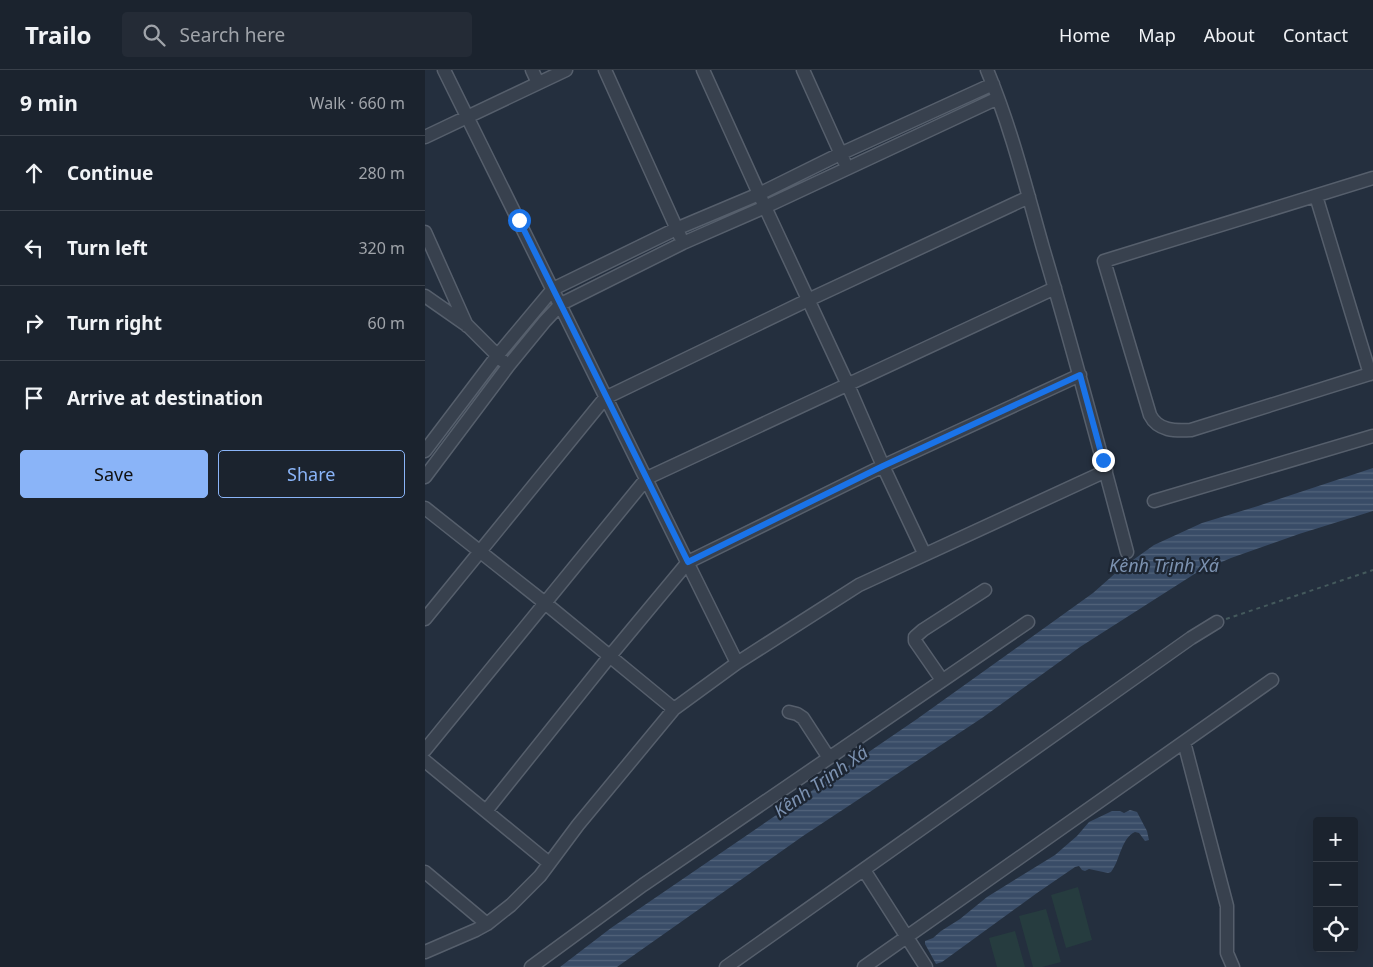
<!DOCTYPE html>
<meta charset="utf-8">
<style>
body{margin:0;font-family:"Noto Sans",sans-serif;background:#242b36;color:#f1f3f6}
.controls{position:absolute;right:15px;bottom:15px;display:grid;overflow:hidden;border-radius:5px;box-shadow:0 5px 20px #0002}
.controls button{width:45px;height:45px;display:grid;place-items:center;padding:0;border:0;border-bottom:1px solid #39404a;background:#1b232e;color:#f1f3f6;font:25px sans-serif}
.stop{position:absolute;width:15px;height:15px;margin:-11px;border:4px solid #1a73e8;border-radius:50%;background:#fff}
.stop.end{background:#1a73e8;border-color:#fff;box-shadow:0 1px 5px #0008}
.list{margin:0;padding:0;list-style:none}
h2{display:flex;justify-content:space-between;align-items:center;height:65px;margin:0;padding:0 20px;font-size:21px}
h2 small{font-size:16px;font-weight:400;color:#a0a4aa}
.list li{display:grid;grid-template-columns:32px 1fr auto;gap:15px;align-items:center;box-sizing:border-box;height:75px;padding:0 20px;border-top:1px solid #39404a}
.list b{display:block;font-size:19px;white-space:nowrap}
.list em{font-size:16px;font-style:normal;color:#a0a4aa}
.actions{display:flex;gap:10px;padding:15px 20px}
.actions a{flex:1;padding:11px 0;border:1px solid #8ab4f8;border-radius:5px;text-align:center;font-size:18px;color:#8ab4f8}
.actions .main{background:#8ab4f8;color:#111}
.icon{flex:none;width:28px;height:28px;fill:none;stroke:currentColor;stroke-width:2;stroke-linecap:round;stroke-linejoin:round}
.map{position:relative;flex:none;width:948px;height:897px;overflow:hidden}
header{display:flex;align-items:center;gap:30px;box-sizing:border-box;height:70px;padding:0 25px;background:#1b232e;border-bottom:1px solid #39404a}
header strong{font-size:24px}
nav{display:flex;gap:28px;margin-inline-start:auto;font-size:18px}
.search{width:350px;height:45px;background:#242b36;display:flex;align-items:center;gap:12px;box-sizing:border-box;padding:0 18px;border-radius:5px;color:#a0a4aa;font-size:19px}
main{display:flex}
aside{flex:1;background:#1b232e}
.map>svg:first-child{display:block}
.green{fill:#263c3f}
.water{fill:url(#water-rules)}
.lines{fill:none;stroke-linecap:round;stroke-linejoin:round}
.minor-casing{stroke:#565f6c;stroke-width:15}
.path{stroke:#44595c;stroke-width:2;stroke-dasharray:4 4;stroke-linecap:butt}
.minor{stroke:#38414e;stroke-width:12}
.route{stroke:#1a73e8;stroke-width:6}
.labels{text-anchor:middle;stroke-width:4.5;stroke-linejoin:round;paint-order:stroke}
.water-label{font-size:18px;font-style:italic;fill:#7c92b1;stroke:#1d2633}
</style>
<header>
<strong>Trailo</strong>
<div class="search"><svg class="icon" aria-label="search" viewBox="0 0 24 24"><circle cx="10" cy="10" r="6"/><path d="M15 15l6 6"/></svg>Search here</div>
<nav><a>Home</a><a>Map</a><a>About</a><a>Contact</a></nav>
</header>
<main>
<aside>
<h2>9 min<small>Walk · 660 m</small></h2>
<ul class="list">
<li><svg class="icon" aria-label="ahead" viewBox="0 0 24 24"><path d="M12 20V5M6 11l6-6 6 6"/></svg><div><b>Continue</b></div><em>280 m</em></li>
<li><svg class="icon" aria-label="left" viewBox="0 0 24 24"><path d="M17 20v-9H6M10 6l-5 5 5 5"/></svg><div><b>Turn left</b></div><em>320 m</em></li>
<li><svg class="icon" aria-label="right" viewBox="0 0 24 24"><path d="M7 20v-9h11M14 6l5 5-5 5"/></svg><div><b>Turn right</b></div><em>60 m</em></li>
<li><svg class="icon" aria-label="arrive" viewBox="0 0 24 24"><path d="M6 21V4h12l-3 4 3 4H6"/></svg><div><b>Arrive at destination</b></div></li>
</ul>
<div class="actions"><a class="main">Save</a><a>Share</a></div>
</aside>
<div class="map">
<svg width="948" height="897" viewBox="0 0 948 897">
<defs>
<pattern id="water-rules" width="6" height="5" patternUnits="userSpaceOnUse" patternTransform="scale(1.25)"><rect width="6" height="5" fill="#394c67"/><path d="M0 2.5h6" fill="none" stroke="#53647b"/></pattern>
</defs>
<rect width="100%" height="100%" fill="#242f3e"/>
<path class="green" d="M653,817l14,53 -26,8 -15,-53z
M621,839l15,53 -19,5h-9l-14,-51z
M590,861l10,36h-28l-8,-29z"/>
<path class="water" d="M948,398v43l-74,23 -68,24 -35,15 -116,74 -98,71 -179,118 -186,131h-57l51,-39 306,-209 176,-126 26,-23 35,-25 48,-22 56,-17z
M705,740l7,2 10,19 2,9 -4,1 -6,-8 -4,-1c-14,6 -15,29 -24,40l-3,1 -19,-4 -4,2 -3,-1 -3,-4 -4,1 -38,26 -95,69 -6,2 -11,-20v-3l8,-3 8,-7 19,-12 27,-22 68,-42 22,-19 12,-14 23,-11h8l4,2z"/>
<g class="lines">
<g class="minor-casing">
<path id="minor" d="M19,0l293,593
M107,0l6,13
M180,0l75,166
M278,0l62,137 82,176 36,83 41,87
M378,0l41,91
M562,0c24,57 39,118 56,178 30,101 57,202 84,304
M0,67l141,-67
M948,108l-269,83 46,154c8,16 25,16 41,15l182,-57
M891,126l54,178
M0,162l42,94
M0,226l43,30 35,35
M0,381l72,-95 56,-67 123,-60 83,-35 81,-40 153,-70
M0,407l84,-112 36,-44 16,-17 122,-61 82,-36 233,-109
M729,431l219,-65
M0,438l120,95 129,106
M0,549l180,-221 203,-98 221,-103
M517,610l-27,-39v-4l8,-7 62,-40
M364,642l8,2 6,4 26,40
M759,672l43,164v47l6,14
M0,680l222,-272 408,-190
M0,691l124,102
M61,741l124,-155 78,-94 195,-96 197,-91
M439,800l62,97
M0,802l62,52
M0,882l51,-22 11,-6 24,-19 29,-29 38,-51 96,-116 63,-46 122,-78 247,-114
M106,897l112,-82 385,-263
M301,897l465,-329 26,-16
M439,897l408,-287"/>
</g>
<path class="path" d="M801,549l147,-49"/>
<use href="#minor" class="minor"/>
</g>
<g class="lines">
<path class="route" d="M94,150l169,342 195,-96 197,-91 23,85"/>
</g>
<g class="labels">
<g class="water-label">
<text x="739" y="502">Kênh Trịnh Xá</text>
<text transform="translate(396 712) rotate(-35)" y="6">Kênh Trịnh Xá</text>
</g>
</g>
</svg>
<div class="controls">
<button>+</button>
<button>−</button>
<button><svg class="icon" aria-label="locate" viewBox="0 0 24 24"><circle cx="12" cy="12" r="6"/><path d="M12 2v4M12 18v4M2 12h4M18 12h4"/></svg></button>
</div>
<div class="stop" style="left:94px;top:150px"></div>
<div class="stop end" style="left:678px;top:390px"></div>
</div>
</main>
